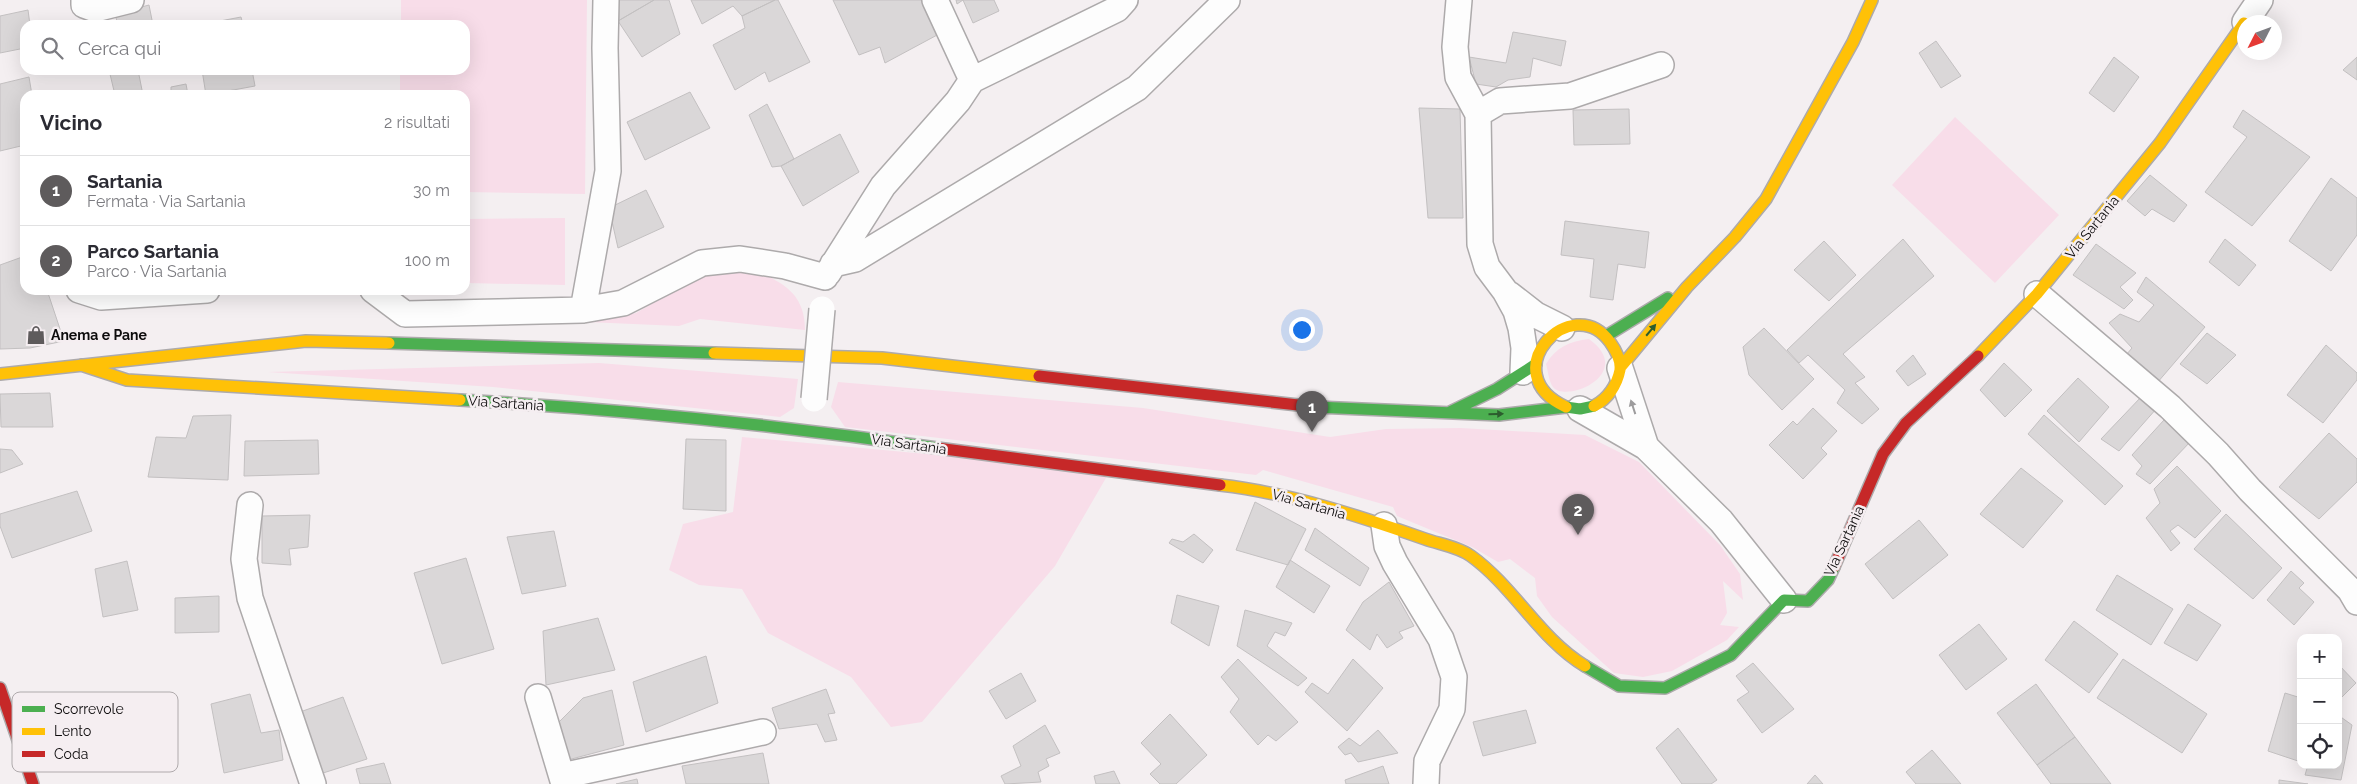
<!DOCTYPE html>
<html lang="it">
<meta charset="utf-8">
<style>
body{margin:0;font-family:Raleway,sans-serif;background:#f2f2f3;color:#2b2b33}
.controls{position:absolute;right:15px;bottom:15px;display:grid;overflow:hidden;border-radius:10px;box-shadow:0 5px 20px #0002}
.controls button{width:45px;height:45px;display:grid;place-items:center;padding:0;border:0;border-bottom:1px solid #e1e1e2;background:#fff;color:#2b2b33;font:25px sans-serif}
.compass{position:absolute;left:2237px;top:15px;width:45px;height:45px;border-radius:50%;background:#fff;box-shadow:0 5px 20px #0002;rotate:228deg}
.you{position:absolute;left:1301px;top:329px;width:18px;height:18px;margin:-12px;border:4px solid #fff;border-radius:50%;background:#1a73e8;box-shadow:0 0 0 8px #1a73e833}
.badge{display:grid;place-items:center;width:32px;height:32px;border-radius:50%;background:#5e5b5c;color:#fff;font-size:16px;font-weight:700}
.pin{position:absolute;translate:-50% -41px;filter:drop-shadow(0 1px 2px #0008)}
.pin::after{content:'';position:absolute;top:26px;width:18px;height:15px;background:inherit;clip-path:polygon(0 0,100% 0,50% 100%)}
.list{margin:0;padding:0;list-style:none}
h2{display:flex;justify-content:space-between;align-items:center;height:65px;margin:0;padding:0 20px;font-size:21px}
h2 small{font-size:16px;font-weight:400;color:#7c7c81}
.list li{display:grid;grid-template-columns:32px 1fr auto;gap:15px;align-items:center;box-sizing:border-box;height:70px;padding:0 20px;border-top:1px solid #e1e1e2}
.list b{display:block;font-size:19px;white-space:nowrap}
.list p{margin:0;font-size:16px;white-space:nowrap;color:#7c7c81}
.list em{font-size:16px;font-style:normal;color:#7c7c81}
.icon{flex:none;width:28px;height:28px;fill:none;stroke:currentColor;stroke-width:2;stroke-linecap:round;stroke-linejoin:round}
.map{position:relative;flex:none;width:2357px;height:784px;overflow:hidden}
.search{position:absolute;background:#fff;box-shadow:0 5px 20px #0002;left:20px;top:20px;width:450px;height:55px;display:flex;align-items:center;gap:12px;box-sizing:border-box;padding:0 18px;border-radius:15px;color:#7c7c81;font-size:19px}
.panel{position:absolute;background:#fff;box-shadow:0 5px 20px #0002;left:20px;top:90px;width:450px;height:205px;border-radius:15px}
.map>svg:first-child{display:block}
.green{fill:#f8dde9}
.building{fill:#dad7d8;stroke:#c3c0c1}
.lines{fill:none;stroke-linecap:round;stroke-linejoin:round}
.street-casing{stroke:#adaaab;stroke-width:28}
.fast-casing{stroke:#adaaab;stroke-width:14}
.slow-casing{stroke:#adaaab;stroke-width:14}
.jam-casing{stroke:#adaaab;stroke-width:14}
.street{stroke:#fdfdfd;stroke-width:25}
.fast{stroke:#4caf50;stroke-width:11}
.slow{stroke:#ffc107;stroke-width:11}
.jam{stroke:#c62828;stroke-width:11}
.street-bridge-casing{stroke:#adaaab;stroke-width:28;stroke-linecap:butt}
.street-bridge{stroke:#fdfdfd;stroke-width:25}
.oneway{fill:#2c5d2e}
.oneway2{fill:#9d9c9d}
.labels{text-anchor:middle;stroke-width:5;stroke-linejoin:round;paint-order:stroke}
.street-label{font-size:14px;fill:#0d0b0c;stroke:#f5eef1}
.poi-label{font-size:14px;font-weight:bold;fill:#0d0b0c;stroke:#f5eef1;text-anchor:start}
.key{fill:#f5eef1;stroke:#afaaac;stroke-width:1}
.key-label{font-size:14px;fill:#0d0b0c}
</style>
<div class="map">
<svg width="2357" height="784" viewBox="0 0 2357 784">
<rect width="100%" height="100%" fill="#f4eff1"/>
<path class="green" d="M401,0h186l-2,194 -120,-2v-97h-65v-25h65v-45h-64z
M1955,117l104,98 -64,68 -103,-98z
M565,218v67l-100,-2v-64z
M757,271c28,13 48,24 48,59l-105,-11 -21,7 -92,-4 49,-9 65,-38z
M1589,339c47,34 -22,65 -36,48 -4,-5 -5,-16 -7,-23 9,-16 24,-23 43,-25z
M599,363l199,16 -4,29 -14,9 -287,-30 -225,-15z
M838,382l305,26 187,29 56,-8 74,-1 125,7 54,27 81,83 20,29 3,26 -20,-19 4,32 -7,12 19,2 -12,13 -55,31 -29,6 -29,-4 -62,-56 -15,-21 -2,-18 -25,-19 -12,3 -26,-15 -75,-31 -4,-9 -130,-37 -7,5 -411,-48 -14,-20z
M742,437l368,34 -55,95 -133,156 -31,5 -40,-50 -83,-44 -26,-44 -43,-4 -30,-15 14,-46 50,-12z"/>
<path class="building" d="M618,0h36l-36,21z
M654,0h15l11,34 -38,23 -24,-36z
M691,0h84l-33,16 -9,-10 -31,18z
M775,0h3l32,62 -41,20 -4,-10 -30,18 -22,-45 32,-17 -3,-12z
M833,0h88l18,34 -54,29 -5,-16 -21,8z
M956,0h38l5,11 -26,12 -10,-23 -6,4z
M149,5l4,20h-35l-3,-11z
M28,10l2,15h-5v23l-25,5v-37z
M241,17l2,8h-44z
M1513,32l53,9 -5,25 -28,-8 -3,19 -22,3 -12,7 -20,-3 -7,-27 37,6z
M1936,41l25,35 -20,12 -22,-35z
M2114,57l25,20 -25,35 -25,-19z
M2357,57v23l-14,-10z
M109,70h29l5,25h-28z
M202,70h50l3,16 -49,9z
M29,77l3,18h-7v50l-25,6v-67z
M186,84l2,11h-17v-8z
M690,92l20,36 -65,32 -18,-38z
M767,104l27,55 -13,7 -9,1 -23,-52z
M1419,108l41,1 3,109h-35z
M1629,109l1,35 -56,1 -1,-35z
M2243,110l67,47 -58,69 -47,-34 42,-55 -14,-10z
M840,134l19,38 -56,34 -22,-40z
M2150,175l37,30 -13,17 -22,-13 -7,7 -18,-15z
M2331,178l26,20v37l-26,36 -42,-30z
M646,190l18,37 -46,21 -9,-40z
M1565,221l84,11 -4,36 -27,-4 -5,36 -23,-3 4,-38 -33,-4z
M1903,239l31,37 -91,78 22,23 -10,6 24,26 -17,15 -25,-21 8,-13 -37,-35 -9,8 -12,-13z
M2225,239l31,26 -17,21 -30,-24z
M1824,241l32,34 -27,26 -35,-31z
M2096,244l40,29 -16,14 13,13 -9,9 -51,-34z
M25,256v34h22l17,51 -34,7 -30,1v-84z
M2146,277l59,50 -48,56 -31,-28 6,-7 -23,-25 11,-9 19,8 15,-17 -17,-13z
M1764,328l50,51 -32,31 -33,-35 -6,-28z
M2207,333l29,22 -29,29 -27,-20z
M2326,345l31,28v7l-34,43 -36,-28z
M1913,355l13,19 -18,12 -12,-15z
M2004,363l28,27 -27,27 -25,-27z
M2078,378l31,29 -30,35 -32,-31z
M50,393l3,34h-52l-1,-33z
M2142,396l15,12 -38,43 -18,-12z
M1813,408l24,23 -16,17 6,6 -24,25 -34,-34 24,-24 4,4z
M231,415l-3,65 -80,-3 8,-40 30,1 7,-22z
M2044,415l79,71 -18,19 -77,-71z
M2164,420l27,21 -41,43 -14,-10 6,-8 -10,-11z
M2329,433l28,26v23l-38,37 -40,-32z
M686,439l40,1v71l-43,-2z
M318,440l1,34 -75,2 1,-35z
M0,449l12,1 11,14 -23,9z
M2177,466l44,45 -26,27 -17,-13 -8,6 10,12 -9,8 -25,-33 14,-15 -6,-14z
M2021,468l42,33 -40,47 -43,-34z
M77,491l15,40 -80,27 -12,-32v-12z
M1255,502l51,27 -18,36 -52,-15z
M2226,514l56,54 -29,31 -59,-50z
M310,515l-2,32 -19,2 2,16 -29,-2v-47z
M1919,520l29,35 -55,44 -28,-35z
M1315,528l54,40 -9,18 -55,-36z
M554,531l12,55 -44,8 -15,-57z
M1194,534l19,16 -10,13 -34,-20 3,-4 11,3z
M466,558l28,91 -52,15 -28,-91z
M1290,560l40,26 -16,27 -38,-26z
M127,561l11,49 -35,7 -8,-48z
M2291,571l13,12 -5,5 15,14 -20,23 -27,-25z
M2117,575l56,34 -22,36 -55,-35z
M1389,582l25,44 -15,6 4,6 -16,10 -10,-14 -7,16 -24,-20 17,-28z
M1177,595l42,11 -10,40 -38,-23z
M219,596v36l-44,1v-35z
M2188,604l33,21 -24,36 -33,-18z
M1245,610l47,13 -7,13 -10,-4 -8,14 40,32 -9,8 -61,-40z
M598,618l17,52 -69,15 -3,-54z
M2074,621l44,33 -29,39 -44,-33z
M1979,624l28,35 -41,31 -27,-35z
M706,656l12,47 -72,29 -13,-50z
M1238,659l60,63 -22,19 -8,-6 -10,10 -28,-33 9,-13 -18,-22z
M1353,659l30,29 -36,43 -42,-39 7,-9 16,11z
M2123,659l84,55 -25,39 -85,-55z
M1753,663l41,46 -32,24 -25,-33 12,-8 -13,-16z
M2338,664l18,19 -18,18z
M1021,673l15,28 -30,18 -17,-28z
M2036,684l39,53 -38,28 -40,-52z
M826,689l9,24 -7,1 9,26 -12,2 -8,-18 -38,5 -7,-21z
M612,690l12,55 -60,16 -10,-34 29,-29z
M2285,693l16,5v64l-33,-11z
M250,694l11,39 18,-3 4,30 -59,13 -13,-69z
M343,697l24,62 -47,15 -23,-61z
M1526,710l10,33 -53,13 -10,-34z
M1170,714l37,41 -31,29h-16l-10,-10 11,-10 -20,-21z
M2338,715l14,10 -11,55 -36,-5 3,-10h30z
M1045,725l15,28 -14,6 3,7 -11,6 3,10 -36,2 -4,-8 20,-10 -8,-20z
M1678,728l39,52 -6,4h-29l-26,-36z
M1378,730l20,23 -40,9 -7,-9 -6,2 -7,-8 11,-9 11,8z
M2075,737l36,47h-60l-14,-19z
M1932,750l29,34h-45l-10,-12z
M763,753l6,31h-83l-4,-18z
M384,763l7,21h-31l-4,-15z
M1383,766l6,18h-43l-1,-4z
M1114,771l6,13h-24l-2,-8z
M1815,775l8,9h-16z
M637,779l1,5h-22z
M2279,780l29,4h-29z"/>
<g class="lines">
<g class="street-casing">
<path id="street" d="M84,0v5l11,4 36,-9
M1459,0l-4,47 3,30 20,37
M2245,22l15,-22
M972,80l145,-71 8,-9
M833,264l22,-5 282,-171 90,-88
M828,273l55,-87 75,-85 14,-21 -37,-80
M79,290l22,7 106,-7
M373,290l32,24 178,-4 40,-7 79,-40 38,-4 45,7 40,11
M1509,294l27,21 26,13
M2037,294l133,113 48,47 32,36 100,100 7,12
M583,310l25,-139 -3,-123 1,-48
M1620,368l26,79
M1523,372l1,-24 -3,-20 -5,-17 -11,-20 -18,-24 -7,-23 -2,-130 22,-13 70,-5 91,-31
M1580,409l66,38 75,74 63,79
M250,505l-6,54 6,39 63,186
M1384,525l3,21 8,17 46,76 13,38 -2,32 -25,52 -1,23
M538,697l26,87
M562,776l201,-44"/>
</g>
<g class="fast-casing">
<path id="fast" d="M1606,336l62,-38
M389,343l325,10
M460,400c160,9 319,25 477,48
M1316,407l183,8 67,-8 14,2 14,-3
M1450,412l47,-23 39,-25
M1585,666l34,20 46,2 66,-33 53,-55 24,1 20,-21 6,-13"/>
</g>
<g class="slow-casing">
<path id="slow" d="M714,353l168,5 157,18
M1978,356l59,-62 123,-151 84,-120
M81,365l46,15 333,20
M1620,368l67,-81 48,-50 31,-38 87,-157 19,-42
M0,374l306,-33 83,2
M1566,407c-74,-34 6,-118 44,-65 5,7 11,18 10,28 -3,15 -12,29 -26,36
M1220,485c70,8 139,31 205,54 14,5 34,8 46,17 43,31 69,83 114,110"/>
</g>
<g class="jam-casing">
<path id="jam" d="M1039,376l277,31
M937,448l283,37
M1834,567l49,-113 23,-31 72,-67
M0,688l33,96"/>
</g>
<use href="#street" class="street"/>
<use href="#fast" class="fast"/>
<use href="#slow" class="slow"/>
<use href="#jam" class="jam"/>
<g class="street-bridge-casing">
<path id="street-bridge" d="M814,399l8,-90"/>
</g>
<use href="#street-bridge" class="street-bridge"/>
</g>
<defs><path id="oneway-solid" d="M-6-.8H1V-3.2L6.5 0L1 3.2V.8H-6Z" transform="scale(1.25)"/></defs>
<g class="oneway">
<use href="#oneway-solid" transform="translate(1651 330) rotate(-50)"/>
<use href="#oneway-solid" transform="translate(1496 414) rotate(-1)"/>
</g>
<use class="oneway2" href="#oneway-solid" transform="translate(1633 407) rotate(-108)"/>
<defs>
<g id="shop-bare" transform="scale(1.5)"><path d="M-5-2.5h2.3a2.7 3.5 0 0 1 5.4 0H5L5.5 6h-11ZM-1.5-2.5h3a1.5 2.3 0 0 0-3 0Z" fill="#5e5b5c" stroke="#f5eef1" stroke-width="2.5" paint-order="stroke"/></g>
</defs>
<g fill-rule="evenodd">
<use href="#shop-bare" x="36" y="335"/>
</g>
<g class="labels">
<g class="street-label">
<text transform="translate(2092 227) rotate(-51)" y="5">Via Sartania</text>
<text transform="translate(506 403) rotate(4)" y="5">Via Sartania</text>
<text transform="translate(909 444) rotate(8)" y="5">Via Sartania</text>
<text transform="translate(1309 504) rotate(16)" y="5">Via Sartania</text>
<text transform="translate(1844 541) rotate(-65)" y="5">Via Sartania</text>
</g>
<g class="poi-label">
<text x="51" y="340">Anema e Pane</text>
</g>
</g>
<rect x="12" y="692" width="166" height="80" rx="8" class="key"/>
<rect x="22" y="706" width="23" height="6" fill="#4caf50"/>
<rect x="22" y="728" width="23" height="7" fill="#ffc107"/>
<rect x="22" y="751" width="23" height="6" fill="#c62828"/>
<g class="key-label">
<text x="54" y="714">Scorrevole</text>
<text x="54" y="736">Lento</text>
<text x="54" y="759">Coda</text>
</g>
</svg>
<div class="controls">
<button>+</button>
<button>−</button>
<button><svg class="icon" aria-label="locate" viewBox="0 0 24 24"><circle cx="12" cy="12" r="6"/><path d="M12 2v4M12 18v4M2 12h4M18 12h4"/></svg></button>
</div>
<svg class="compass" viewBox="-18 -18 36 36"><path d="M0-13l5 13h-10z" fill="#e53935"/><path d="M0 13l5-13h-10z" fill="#7c7c81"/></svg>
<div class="you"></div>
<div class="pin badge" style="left:1312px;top:432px">1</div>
<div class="pin badge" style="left:1578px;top:535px">2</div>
<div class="search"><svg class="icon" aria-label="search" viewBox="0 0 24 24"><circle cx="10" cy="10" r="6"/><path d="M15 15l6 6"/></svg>Cerca qui</div>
<section class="panel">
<h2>Vicino<small>2 risultati</small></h2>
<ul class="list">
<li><span class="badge">1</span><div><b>Sartania</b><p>Fermata · Via Sartania</p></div><em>30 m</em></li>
<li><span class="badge">2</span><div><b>Parco Sartania</b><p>Parco · Via Sartania</p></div><em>100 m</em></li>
</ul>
</section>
</div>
